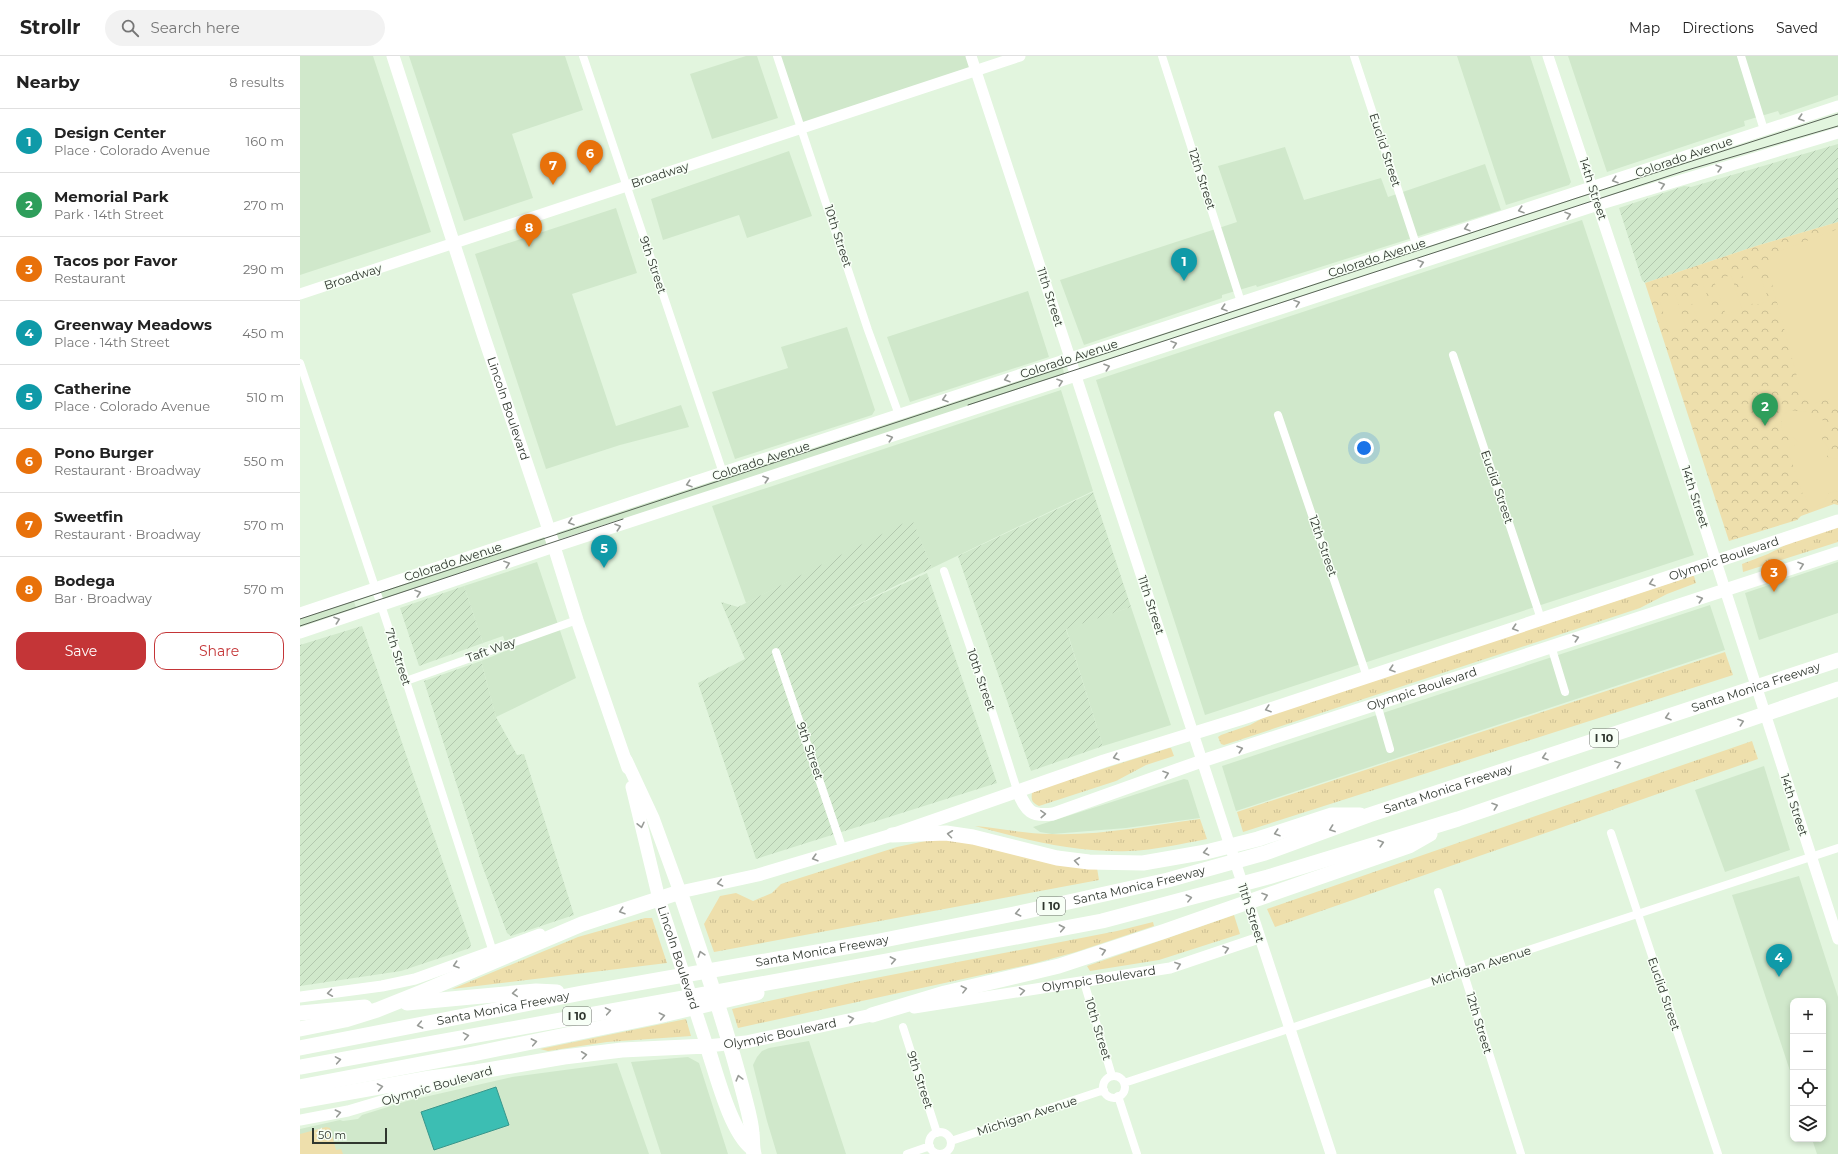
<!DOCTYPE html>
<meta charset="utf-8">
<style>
body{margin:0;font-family:Montserrat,sans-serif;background:#f2f2f2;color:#222}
.controls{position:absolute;right:12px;bottom:12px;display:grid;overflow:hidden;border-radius:8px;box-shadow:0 2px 6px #0003}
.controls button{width:36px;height:36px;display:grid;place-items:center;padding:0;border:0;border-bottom:1px solid #e0e0e0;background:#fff;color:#222;font:20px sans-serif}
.scale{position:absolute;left:12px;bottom:10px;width:75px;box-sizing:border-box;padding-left:4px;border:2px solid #30372f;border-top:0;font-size:11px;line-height:14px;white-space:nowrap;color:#30372f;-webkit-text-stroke:3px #f7fff6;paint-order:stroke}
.you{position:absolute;left:1064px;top:392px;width:14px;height:14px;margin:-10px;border:3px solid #fff;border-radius:50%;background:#1a73e8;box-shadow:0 0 0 6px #1a73e833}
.badge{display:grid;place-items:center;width:26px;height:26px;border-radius:50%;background:#c43537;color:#fff;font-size:13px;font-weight:700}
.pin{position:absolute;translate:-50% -33px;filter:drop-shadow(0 1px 2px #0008)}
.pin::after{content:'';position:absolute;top:21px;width:14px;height:12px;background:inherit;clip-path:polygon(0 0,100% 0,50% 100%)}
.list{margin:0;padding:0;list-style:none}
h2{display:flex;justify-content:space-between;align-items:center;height:52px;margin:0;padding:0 16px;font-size:17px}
h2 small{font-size:13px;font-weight:400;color:#767676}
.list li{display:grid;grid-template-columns:26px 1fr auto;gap:12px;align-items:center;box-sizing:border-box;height:64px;padding:0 16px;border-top:1px solid #e0e0e0}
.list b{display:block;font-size:15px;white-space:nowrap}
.list p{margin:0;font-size:13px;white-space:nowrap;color:#767676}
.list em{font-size:13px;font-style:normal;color:#767676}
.actions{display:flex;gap:8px;padding:12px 16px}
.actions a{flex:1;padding:9px 0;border:1px solid #c43537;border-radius:12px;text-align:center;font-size:14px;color:#c43537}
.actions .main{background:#c43537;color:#fff}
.icon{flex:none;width:22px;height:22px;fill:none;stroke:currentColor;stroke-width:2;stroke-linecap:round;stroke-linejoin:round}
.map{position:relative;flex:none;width:1538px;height:1098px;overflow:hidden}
header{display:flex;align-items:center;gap:24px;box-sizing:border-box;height:56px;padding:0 20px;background:#fff;border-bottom:1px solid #e0e0e0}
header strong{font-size:19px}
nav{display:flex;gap:22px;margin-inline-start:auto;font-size:14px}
.search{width:280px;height:36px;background:#f2f2f2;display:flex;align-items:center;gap:10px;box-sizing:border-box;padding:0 14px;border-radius:22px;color:#767676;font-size:15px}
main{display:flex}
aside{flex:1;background:#fff}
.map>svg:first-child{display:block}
.built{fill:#d0e8cb}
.industrial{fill:url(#industrial-furrows)}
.grass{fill:url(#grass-tufts)}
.park{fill:url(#park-crowns)}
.pitch{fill:#eedfac}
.water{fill:#3cbeb3;stroke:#38968b}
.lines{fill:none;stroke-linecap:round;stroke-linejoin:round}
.street{stroke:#fff;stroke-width:8}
.secondary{stroke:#fff;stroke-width:11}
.primary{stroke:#fff;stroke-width:13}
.highway{stroke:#fff;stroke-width:15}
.tram{stroke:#586256;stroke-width:1}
.oneway{stroke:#989b97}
.labels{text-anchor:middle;stroke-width:3;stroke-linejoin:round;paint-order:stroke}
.shield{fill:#f7fff6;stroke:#6c736b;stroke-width:1}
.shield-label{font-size:11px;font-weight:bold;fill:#30372f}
.street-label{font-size:12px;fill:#30372f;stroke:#f7fff6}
</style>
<header>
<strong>Strollr</strong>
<div class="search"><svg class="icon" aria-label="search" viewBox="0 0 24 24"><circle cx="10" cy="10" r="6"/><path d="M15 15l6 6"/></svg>Search here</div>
<nav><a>Map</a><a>Directions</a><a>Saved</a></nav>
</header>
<main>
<aside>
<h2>Nearby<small>8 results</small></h2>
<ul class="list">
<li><span class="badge" style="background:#0f9aa8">1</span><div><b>Design Center</b><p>Place · Colorado Avenue</p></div><em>160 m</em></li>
<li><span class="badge" style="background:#2e9e5b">2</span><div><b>Memorial Park</b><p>Park · 14th Street</p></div><em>270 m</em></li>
<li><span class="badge" style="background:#e8710a">3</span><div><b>Tacos por Favor</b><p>Restaurant</p></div><em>290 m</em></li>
<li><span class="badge" style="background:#0f9aa8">4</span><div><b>Greenway Meadows</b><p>Place · 14th Street</p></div><em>450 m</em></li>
<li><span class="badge" style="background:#0f9aa8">5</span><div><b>Catherine</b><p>Place · Colorado Avenue</p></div><em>510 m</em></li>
<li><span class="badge" style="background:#e8710a">6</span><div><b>Pono Burger</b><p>Restaurant · Broadway</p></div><em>550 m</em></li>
<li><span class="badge" style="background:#e8710a">7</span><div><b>Sweetfin</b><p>Restaurant · Broadway</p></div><em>570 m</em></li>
<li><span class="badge" style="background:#e8710a">8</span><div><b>Bodega</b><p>Bar · Broadway</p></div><em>570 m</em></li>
</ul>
<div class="actions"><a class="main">Save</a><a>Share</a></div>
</aside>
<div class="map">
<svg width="1538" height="1098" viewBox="0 0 1538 1098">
<defs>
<pattern id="industrial-furrows" width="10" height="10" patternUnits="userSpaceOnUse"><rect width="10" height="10" fill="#d0e8cb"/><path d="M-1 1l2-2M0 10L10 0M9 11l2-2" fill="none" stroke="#b3c8af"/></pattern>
<pattern id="grass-tufts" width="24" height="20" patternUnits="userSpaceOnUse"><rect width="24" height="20" fill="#eedfac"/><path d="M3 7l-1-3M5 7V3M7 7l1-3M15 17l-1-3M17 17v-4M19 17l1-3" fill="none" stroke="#ccc094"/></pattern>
<pattern id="park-crowns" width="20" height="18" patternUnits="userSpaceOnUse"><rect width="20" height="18" fill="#eedfac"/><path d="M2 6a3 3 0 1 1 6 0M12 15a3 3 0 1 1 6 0" fill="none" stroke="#ccc094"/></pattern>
</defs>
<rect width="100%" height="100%" fill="#e2f5de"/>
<path class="built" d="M0,0h73l58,176 -131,43z
M109,0h156l18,54 -71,24 21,64 -69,23z
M446,0h11l21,62 -66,21 -22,-65z
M477,0h194l5,14 -174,58z
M1157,0h73l41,126 -2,3 -63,20z
M1268,0h270v39l-58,20 -2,-4 -34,10 1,5 -138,46z
M985,91l19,53 77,-22 7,19 97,-33 16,46 -244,77 -1,-2 -34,10v3l-138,47 -24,-65 177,-58 -19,-56z
M489,95l23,65 -65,22 -8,-23 -76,25 -12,-41z
M316,152l21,65 -65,21 44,132 65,-21 8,22 -69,18 -74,24 -71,-215z
M1282,164l112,335 -489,160 -109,-335z
M728,235l21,66 -139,45 -23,-65z
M547,271l28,83 -3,5 -137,44 -23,-67 76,-24 -7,-21z
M762,309l3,12 -682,224 -3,-11z
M761,334l32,101 -161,77 -20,-48 -166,83 -34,-97z
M237,506l39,116 -80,39 -15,-56 27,-11 -5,-14 -20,7 -19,-57z
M1538,506v51l-79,27 -14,-47z
M53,543l4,11 -57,19v-13z
M1410,549l15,45 -489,161 -14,-45z
M831,551l40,118 -68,21 -37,-118z
M1464,710l26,84 -65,22 -30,-82z
M884,723l4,1 12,38 -74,10 -74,6 -12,-2 -7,-5z
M1499,820l39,121v157h-21l-5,-15h11v-138h-30v79l-61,-185z
M509,985l37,113h-69l-10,-33 -14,-56 4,-8 5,-6 7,-3z
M388,1001l11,6 29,91h-67l-30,-92z
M317,1007l32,91h-349v-25l40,-9 3,1 15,-2 4,-4 45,-14 105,-24z"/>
<path class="industrial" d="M1538,88v78l-82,24 -111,37 -3,-3 -23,-72 65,-22 7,1z
M793,436l38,115 -65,22 37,117 -72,25 -73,-215z
M612,463l20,49 -94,46 89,-41 70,210 -241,76 -58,-176 47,-24 -24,-57 17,5z
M164,530l19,57 -64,23 -19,-58z
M62,570l109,318 -1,4 -69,23 -101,15v-341z
M181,605l15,56 21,38 7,-1 50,161 -63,21 -4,-3 -25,-68 -58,-184z"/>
<path class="grass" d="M1538,471v15l-95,30 -1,-8 26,-10 23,-12z
M1392,520h2l2,7 -29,11 -27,14 -416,137 -3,-1 -3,-7 3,-2 29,-10 22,-12z
M1425,596l8,23 -490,157 -6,-20z
M1452,685l6,18 -483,168 -8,-18z
M869,692h2l3,8 -28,9 -30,16 -77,25c-7,-3 -8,-6 -7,-13l4,-3z
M900,763l7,20c-26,5 -52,11 -78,12 -53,2 -103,-11 -154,-25 25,2 51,8 76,8 47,2 102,-9 149,-15z
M635,783l21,1 141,28 2,12 -385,72 -10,-28 16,-28 16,-3 17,8 19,-8 9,-9 116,-37z
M934,859l6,19 -81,26 -69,11 -3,-5z
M345,862h7l15,45 -215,26 126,-52z
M853,866l1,4 -78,26 -44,12 -294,64 -6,-19 128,-28 257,-50z
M386,963l5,17 -84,6 -59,9 -8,-2z"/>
<path class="park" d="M1538,166v283l-4,-1 -33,12 -4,4 -68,21 -84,-258 111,-37z"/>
<path class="pitch" d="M1538,173v167l-25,8 -10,-5 -36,-134 5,-11z
M1457,211l12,34 -16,5 -12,-34z
M1431,219l11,34 -16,6 -12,-34z
M1403,228l12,34 -16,6 -12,-35z
M1375,237l11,35 -16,5 -11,-34z
M1489,354l18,2 19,10 -6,10 3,9 6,7 -2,9 11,2v32l-9,2 -6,11c-10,3 -15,1 -18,-9h-2l-16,-47 10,-4 1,-2 -6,-6 -8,-2 -3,-9 1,-9z
M26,1071l4,1 6,22 5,-1 2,5h-43v-20z"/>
<path class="water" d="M196,1031l13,38 -75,25 -13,-38z"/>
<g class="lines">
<path class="street" d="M283,0l140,417
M477,0l91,274 31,85
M862,0l79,246
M1054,0l62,188
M1441,0l23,74
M1153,299l88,264
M0,307l98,293 95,296
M978,359l89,262
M644,515l49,143 24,76
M1251,590l14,46
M476,596l67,198
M106,625l171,-61
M1077,648l13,45
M1311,777l107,321
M1138,836l83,262
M784,926l28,94
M603,971l34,106
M803 1031a11 11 0 1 1 22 0a11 11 0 1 1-22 0Z
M824,1027l714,-235
M818,1040l19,58
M629 1087a11 11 0 1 1 22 0a11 11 0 1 1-22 0Z
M651,1085l153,-51
M607,1098l23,-8"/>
<g class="secondary">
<path d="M671,0l360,1098"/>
<path d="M1248,0l150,450 140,433"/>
<path d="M0,238l720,-238"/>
<path d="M0,557l335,-112 1203,-395"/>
<path d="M0,577l254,-86 1044,-342 240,-72"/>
<path d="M0,941l82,-11 33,-7 125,-45"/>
<path id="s1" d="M614,952l256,-40 89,-30"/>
<path d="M0,1064l48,-9 104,-31"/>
</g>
<g class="primary">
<path id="s2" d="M93,0l90,278 63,187 31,99 51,148"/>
<path id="s3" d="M326,704l27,58 27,74 78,-17 134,-40 212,-74 139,-43 595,-197"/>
<path id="s4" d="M332,731l27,112 48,147 39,-4 126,-27"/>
<path id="s5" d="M717,734c10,20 12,27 36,24l149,-53 636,-208"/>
</g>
<g class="highway">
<path d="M592,779l54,-2 27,4 84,21 32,4 54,1 63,-11 52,-13 74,-24h28"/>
<path d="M107,947l129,-12 21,1"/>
<path d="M0,957l65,-6"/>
<path d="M572,959l73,-22 114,-27 106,-35 244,-85 21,-12"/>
<path d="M0,973l45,-9 32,-10 45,-18 160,-68 98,-32c23,67 46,134 64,203 3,12 7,25 8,38 1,8 0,14 2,21"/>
<path id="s6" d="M0,992l282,-55 292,-51 140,-28 154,-34 97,-27 104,-38 469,-155"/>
<path d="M0,1011l555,-100 247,-46 166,-44 190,-58 380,-130"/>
<path d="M0,1031l173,-33 181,-37 103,-24"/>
<path d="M0,1045l130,-23 46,-6 88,-15 58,-7 85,-4c9,26 23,85 45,102"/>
</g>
<path class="tram" d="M668,349l716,-234 154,-45
M0,563l1277,-421 261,-84
M0,570l323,-107"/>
</g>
<defs><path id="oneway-chevron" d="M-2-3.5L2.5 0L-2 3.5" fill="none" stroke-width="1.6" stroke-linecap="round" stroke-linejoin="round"/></defs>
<g class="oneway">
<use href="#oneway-chevron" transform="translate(1501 62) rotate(162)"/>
<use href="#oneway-chevron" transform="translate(1419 112) rotate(-16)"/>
<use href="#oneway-chevron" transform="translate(1315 124) rotate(162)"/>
<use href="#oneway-chevron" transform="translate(1362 129) rotate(-18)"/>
<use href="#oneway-chevron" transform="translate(1221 154) rotate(162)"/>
<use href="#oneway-chevron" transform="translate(1268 159) rotate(-18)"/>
<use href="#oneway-chevron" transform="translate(1167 172) rotate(162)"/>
<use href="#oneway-chevron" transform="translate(1121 207) rotate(-18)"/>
<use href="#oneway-chevron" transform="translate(997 247) rotate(-18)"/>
<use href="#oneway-chevron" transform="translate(924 252) rotate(162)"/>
<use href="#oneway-chevron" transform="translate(874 288) rotate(-18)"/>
<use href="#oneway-chevron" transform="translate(807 311) rotate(-19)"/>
<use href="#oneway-chevron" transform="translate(707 323) rotate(162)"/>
<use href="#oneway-chevron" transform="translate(760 326) rotate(-19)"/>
<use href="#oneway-chevron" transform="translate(645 343) rotate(162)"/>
<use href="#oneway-chevron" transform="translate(590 382) rotate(-18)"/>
<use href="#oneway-chevron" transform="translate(466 423) rotate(-18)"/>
<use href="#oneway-chevron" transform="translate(389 428) rotate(162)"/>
<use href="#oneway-chevron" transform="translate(271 466) rotate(162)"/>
<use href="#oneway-chevron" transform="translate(318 471) rotate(-18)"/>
<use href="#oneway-chevron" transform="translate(207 508) rotate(-19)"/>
<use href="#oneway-chevron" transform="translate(1501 509) rotate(-19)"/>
<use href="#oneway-chevron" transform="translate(1352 527) rotate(162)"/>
<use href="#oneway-chevron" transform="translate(118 537) rotate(-18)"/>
<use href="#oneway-chevron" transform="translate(1400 543) rotate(-18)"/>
<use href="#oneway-chevron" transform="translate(37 564) rotate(-19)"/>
<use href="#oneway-chevron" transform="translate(1215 572) rotate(162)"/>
<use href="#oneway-chevron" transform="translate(1276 582) rotate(-18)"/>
<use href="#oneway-chevron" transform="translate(1092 613) rotate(162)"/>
<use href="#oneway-chevron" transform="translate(968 653) rotate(161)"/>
<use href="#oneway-chevron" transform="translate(1368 661) rotate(162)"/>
<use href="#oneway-chevron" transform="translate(1441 666) rotate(-19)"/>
<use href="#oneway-chevron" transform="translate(940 693) rotate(-18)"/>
<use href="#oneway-chevron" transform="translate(816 701) rotate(163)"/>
<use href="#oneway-chevron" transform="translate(1245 701) rotate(162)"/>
<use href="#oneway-chevron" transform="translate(1318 708) rotate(-19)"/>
<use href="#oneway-chevron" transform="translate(866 718) rotate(-19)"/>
<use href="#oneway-chevron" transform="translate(1195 750) rotate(-19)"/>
<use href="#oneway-chevron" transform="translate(743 758) rotate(-3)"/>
<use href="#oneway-chevron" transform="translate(341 769) rotate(77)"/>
<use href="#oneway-chevron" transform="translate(1032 773) rotate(160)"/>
<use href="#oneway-chevron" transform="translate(977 777) rotate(162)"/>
<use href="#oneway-chevron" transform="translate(650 778) rotate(-173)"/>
<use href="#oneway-chevron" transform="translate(1081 787) rotate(-17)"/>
<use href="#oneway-chevron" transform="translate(906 796) rotate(167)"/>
<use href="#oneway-chevron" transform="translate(515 802) rotate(164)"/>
<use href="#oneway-chevron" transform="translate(777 805) rotate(-172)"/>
<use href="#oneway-chevron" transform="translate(420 827) rotate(168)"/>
<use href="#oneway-chevron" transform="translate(965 840) rotate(-19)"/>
<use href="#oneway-chevron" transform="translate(889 842) rotate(-14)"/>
<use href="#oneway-chevron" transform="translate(322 855) rotate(162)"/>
<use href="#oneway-chevron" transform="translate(718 857) rotate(168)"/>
<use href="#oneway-chevron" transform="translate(762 872) rotate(-11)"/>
<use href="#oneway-chevron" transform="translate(926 893) rotate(-18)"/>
<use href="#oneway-chevron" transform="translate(803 895) rotate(-18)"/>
<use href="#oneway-chevron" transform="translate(401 898) rotate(-108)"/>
<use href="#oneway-chevron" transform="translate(593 904) rotate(-11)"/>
<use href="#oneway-chevron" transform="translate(156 909) rotate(162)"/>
<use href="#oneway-chevron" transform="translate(878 909) rotate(-20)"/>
<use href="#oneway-chevron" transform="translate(664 933) rotate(-14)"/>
<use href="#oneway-chevron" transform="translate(722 935) rotate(-9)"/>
<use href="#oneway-chevron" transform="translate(30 937) rotate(172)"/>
<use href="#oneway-chevron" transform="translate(215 937) rotate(175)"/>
<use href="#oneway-chevron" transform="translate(308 955) rotate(-10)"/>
<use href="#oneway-chevron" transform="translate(362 960) rotate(-13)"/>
<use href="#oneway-chevron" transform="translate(551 963) rotate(-12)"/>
<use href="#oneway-chevron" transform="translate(120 969) rotate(169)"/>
<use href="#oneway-chevron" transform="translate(166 980) rotate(-10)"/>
<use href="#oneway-chevron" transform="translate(234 986) rotate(-11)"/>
<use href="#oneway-chevron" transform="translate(284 999) rotate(-7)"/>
<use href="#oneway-chevron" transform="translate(38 1004) rotate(-10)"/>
<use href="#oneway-chevron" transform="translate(439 1022) rotate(-105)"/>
<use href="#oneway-chevron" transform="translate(80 1031) rotate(-10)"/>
<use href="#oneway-chevron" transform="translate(38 1057) rotate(-12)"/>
</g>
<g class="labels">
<g class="shield">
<rect x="1290" y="673" width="28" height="18" rx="3"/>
<rect x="737" y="841" width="28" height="18" rx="3"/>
<rect x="263" y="951" width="28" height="18" rx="3"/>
</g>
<g class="shield-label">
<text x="1304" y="686">I 10</text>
<text x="751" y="854">I 10</text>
<text x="277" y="964">I 10</text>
</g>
<g class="street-label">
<text transform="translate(1085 94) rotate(72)" y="4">Euclid Street</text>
<text transform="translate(1384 101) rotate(-19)" y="4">Colorado Avenue</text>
<text transform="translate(360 119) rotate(-18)" y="4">Broadway</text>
<text transform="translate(902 123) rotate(72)" y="4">12th Street</text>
<text transform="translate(1293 133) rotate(72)" y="4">14th Street</text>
<text transform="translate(538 180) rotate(72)" y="4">10th Street</text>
<text transform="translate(1077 202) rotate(-18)" y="4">Colorado Avenue</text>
<text transform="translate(353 209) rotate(71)" y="4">9th Street</text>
<text transform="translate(53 221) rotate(-18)" y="4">Broadway</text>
<text transform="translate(750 241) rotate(72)" y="4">11th Street</text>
<text transform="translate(769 303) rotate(-18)" y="4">Colorado Avenue</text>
<text dy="4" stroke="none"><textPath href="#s2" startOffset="371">Lincoln Boulevard</textPath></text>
<text transform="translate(461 405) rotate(-18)" y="4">Colorado Avenue</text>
<text transform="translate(1197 431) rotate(71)" y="4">Euclid Street</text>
<text transform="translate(1395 441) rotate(72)" y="4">14th Street</text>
<text transform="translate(1023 490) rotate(71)" y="4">12th Street</text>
<text dy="4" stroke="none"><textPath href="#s3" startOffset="1239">Olympic Boulevard</textPath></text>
<text transform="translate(153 506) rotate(-18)" y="4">Colorado Avenue</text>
<text transform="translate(851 549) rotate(72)" y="4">11th Street</text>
<text transform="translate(191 594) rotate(-20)" y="4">Taft Way</text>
<text transform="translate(98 601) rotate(72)" y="4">7th Street</text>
<text transform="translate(681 624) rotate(71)" y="4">10th Street</text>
<text dy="4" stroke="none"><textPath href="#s6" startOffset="1503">Santa Monica Freeway</textPath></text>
<text dy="4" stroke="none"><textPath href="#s5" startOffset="438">Olympic Boulevard</textPath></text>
<text transform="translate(510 695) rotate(71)" y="4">9th Street</text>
<text dy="4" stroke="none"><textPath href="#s6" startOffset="1179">Santa Monica Freeway</textPath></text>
<text transform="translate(1494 749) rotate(72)" y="4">14th Street</text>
<text dy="4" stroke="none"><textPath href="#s6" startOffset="855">Santa Monica Freeway</textPath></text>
<text transform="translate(951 857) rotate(72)" y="4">11th Street</text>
<text dy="4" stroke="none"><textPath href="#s6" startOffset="531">Santa Monica Freeway</textPath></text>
<text dy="4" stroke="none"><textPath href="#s4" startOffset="177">Lincoln Boulevard</textPath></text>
<text transform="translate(1181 910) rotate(-18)" y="4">Michigan Avenue</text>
<text dy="4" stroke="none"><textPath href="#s1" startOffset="187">Olympic Boulevard</textPath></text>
<text transform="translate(1364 938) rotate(71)" y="4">Euclid Street</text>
<text dy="4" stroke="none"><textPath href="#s6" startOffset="207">Santa Monica Freeway</textPath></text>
<text transform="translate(1179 967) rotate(73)" y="4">12th Street</text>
<text transform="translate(798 973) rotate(73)" y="4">10th Street</text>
<text dy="4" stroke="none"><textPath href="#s4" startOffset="344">Olympic Boulevard</textPath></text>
<text transform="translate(620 1024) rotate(72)" y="4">9th Street</text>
<text transform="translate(137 1030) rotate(-16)" y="4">Olympic Boulevard</text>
<text transform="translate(727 1060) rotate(-18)" y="4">Michigan Avenue</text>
</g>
</g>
</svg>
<div class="controls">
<button>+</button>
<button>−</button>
<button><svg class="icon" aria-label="locate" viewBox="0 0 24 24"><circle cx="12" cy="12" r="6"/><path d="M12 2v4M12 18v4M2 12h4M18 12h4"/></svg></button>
<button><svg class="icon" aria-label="layers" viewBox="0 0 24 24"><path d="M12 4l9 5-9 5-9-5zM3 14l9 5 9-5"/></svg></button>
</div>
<div class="scale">50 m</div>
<div class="you"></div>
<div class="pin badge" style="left:884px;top:225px;background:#0f9aa8">1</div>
<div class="pin badge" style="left:1465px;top:370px;background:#2e9e5b">2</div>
<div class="pin badge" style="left:1474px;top:536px;background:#e8710a">3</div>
<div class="pin badge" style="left:1479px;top:921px;background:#0f9aa8">4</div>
<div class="pin badge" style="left:304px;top:512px;background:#0f9aa8">5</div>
<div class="pin badge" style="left:290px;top:117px;background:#e8710a">6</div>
<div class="pin badge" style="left:253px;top:129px;background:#e8710a">7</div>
<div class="pin badge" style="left:229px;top:191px;background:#e8710a">8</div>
</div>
</main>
